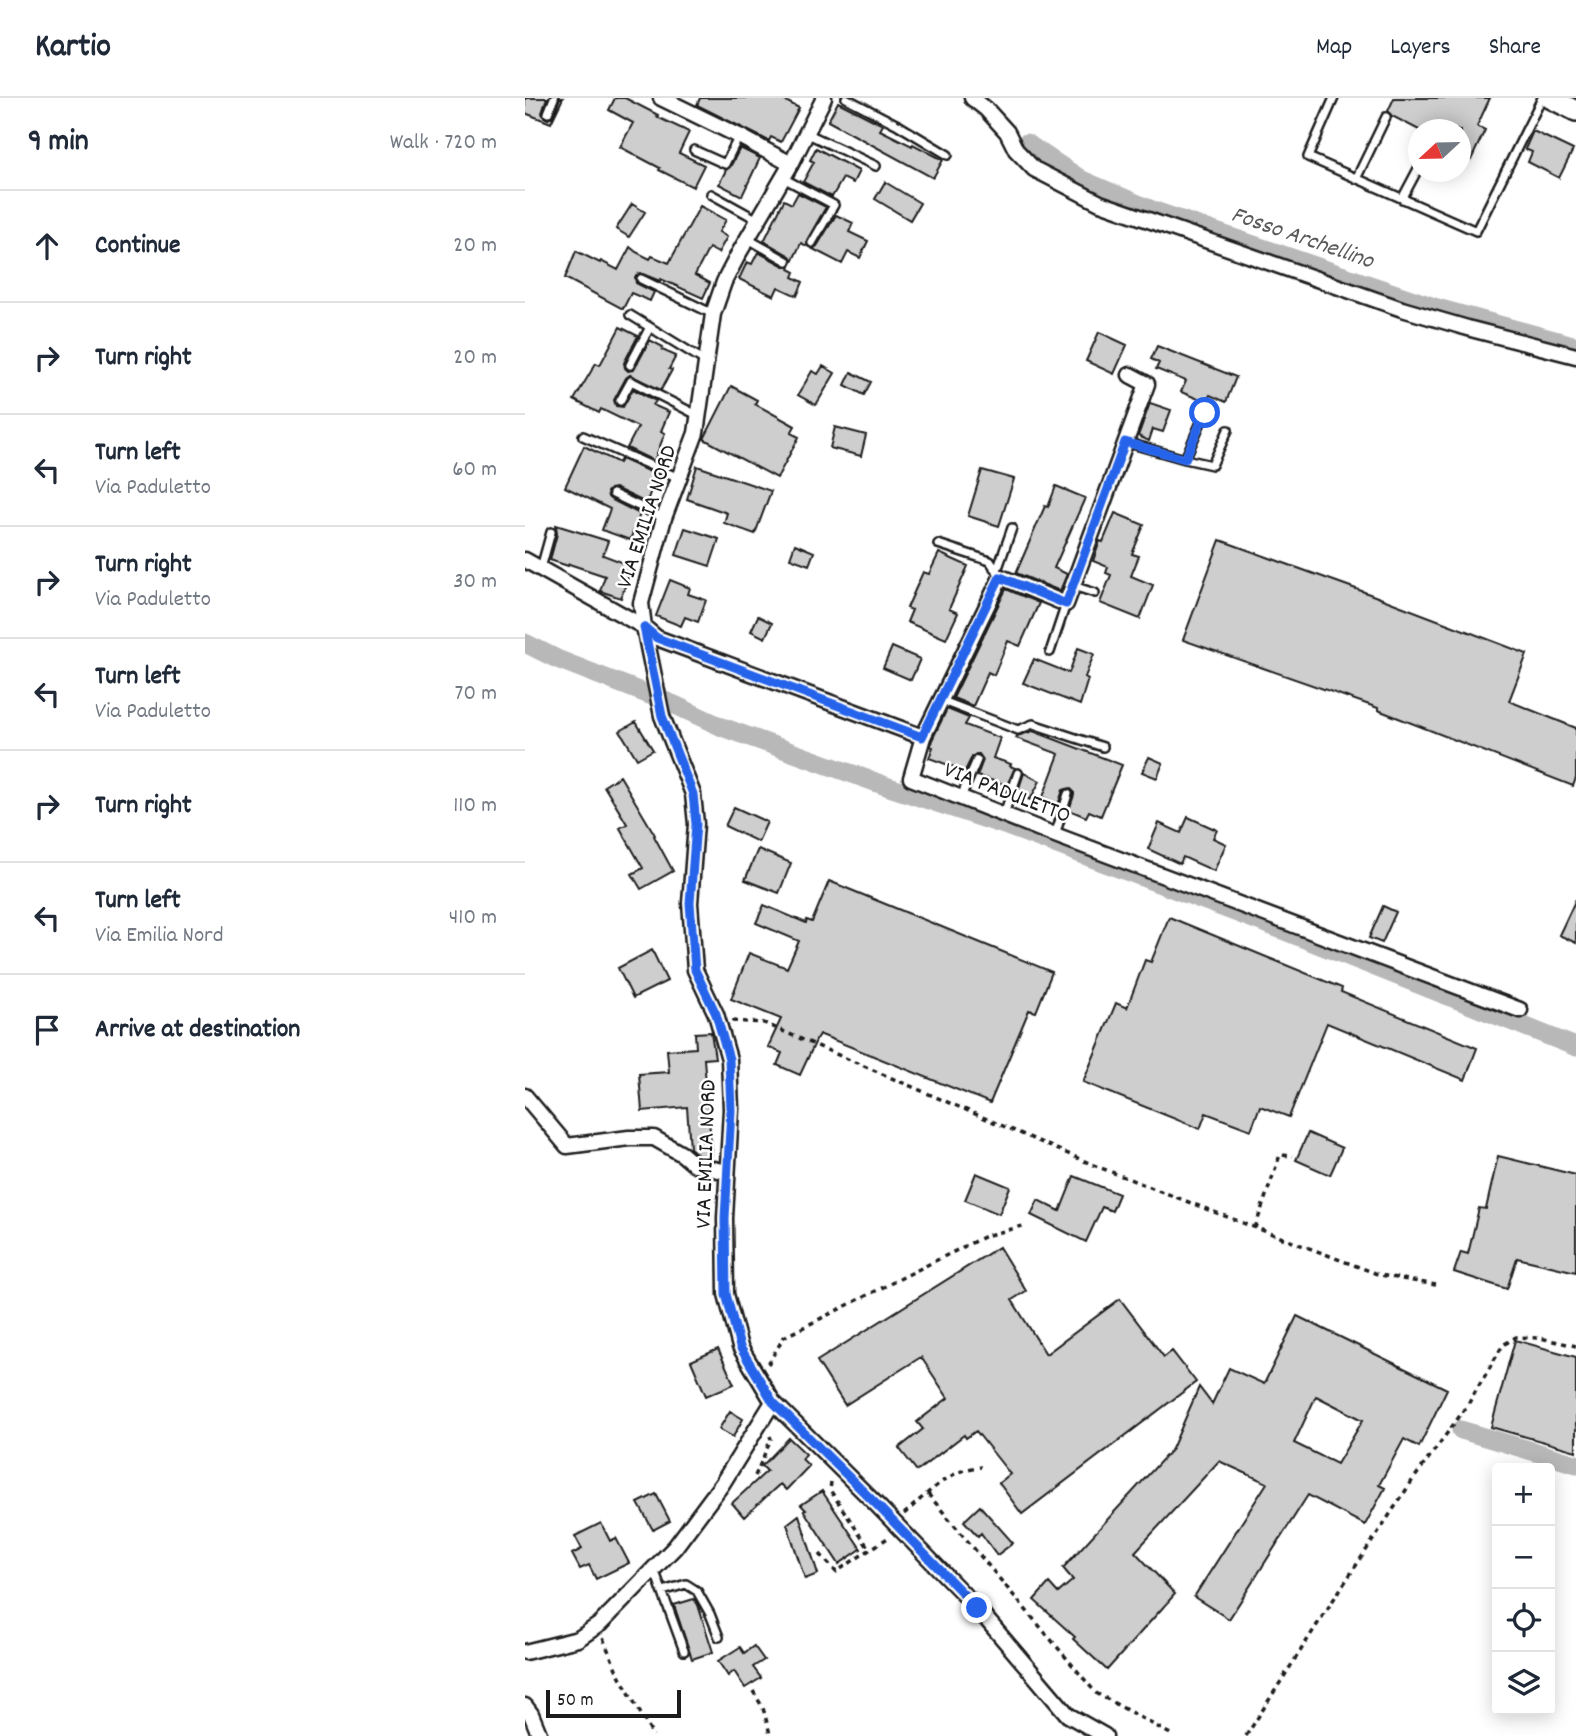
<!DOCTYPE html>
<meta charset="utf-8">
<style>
body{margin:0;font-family:Dekko,sans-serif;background:#f2f2f3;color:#1f2937}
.controls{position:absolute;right:21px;bottom:21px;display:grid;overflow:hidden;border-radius:7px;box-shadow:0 4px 18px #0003}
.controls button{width:63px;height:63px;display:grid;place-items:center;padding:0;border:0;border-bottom:2px solid #e0e1e3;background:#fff;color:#1f2937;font:35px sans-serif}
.compass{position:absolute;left:883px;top:21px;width:63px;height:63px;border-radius:50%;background:#fff;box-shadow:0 4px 18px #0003;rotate:248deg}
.scale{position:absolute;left:21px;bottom:18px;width:135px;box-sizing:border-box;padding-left:7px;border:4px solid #1c1c1c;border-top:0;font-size:19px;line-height:24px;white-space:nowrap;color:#1c1c1c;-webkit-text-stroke:5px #fff;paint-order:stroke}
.stop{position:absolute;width:21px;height:21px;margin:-16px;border:5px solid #2563eb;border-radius:50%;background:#fff}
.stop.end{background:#2563eb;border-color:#fff;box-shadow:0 2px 7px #0008}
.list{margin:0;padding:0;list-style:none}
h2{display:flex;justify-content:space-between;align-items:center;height:91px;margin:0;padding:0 28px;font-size:30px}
h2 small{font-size:23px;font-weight:400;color:#747a83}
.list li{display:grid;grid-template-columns:46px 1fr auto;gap:21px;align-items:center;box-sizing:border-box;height:112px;padding:0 28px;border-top:2px solid #e0e1e3}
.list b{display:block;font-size:26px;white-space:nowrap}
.list p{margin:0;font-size:23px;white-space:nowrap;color:#747a83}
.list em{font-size:23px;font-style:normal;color:#747a83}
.icon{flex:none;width:38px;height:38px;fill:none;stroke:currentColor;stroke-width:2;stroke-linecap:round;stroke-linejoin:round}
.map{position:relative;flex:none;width:1051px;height:1638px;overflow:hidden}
header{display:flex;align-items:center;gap:42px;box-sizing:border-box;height:98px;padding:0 35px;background:#fff;border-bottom:2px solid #e0e1e3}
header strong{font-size:33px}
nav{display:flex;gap:38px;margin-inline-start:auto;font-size:24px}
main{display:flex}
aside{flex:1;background:#fff}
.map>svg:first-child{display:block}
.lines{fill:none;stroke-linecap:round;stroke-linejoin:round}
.canal{stroke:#b8b8b8;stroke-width:19}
.building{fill:#cecece;stroke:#1c1c1c;stroke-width:2;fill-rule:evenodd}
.service-casing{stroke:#1c1c1c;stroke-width:12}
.minor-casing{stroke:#1c1c1c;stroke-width:19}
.tertiary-casing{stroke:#1c1c1c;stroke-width:24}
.path{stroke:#1c1c1c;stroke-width:3.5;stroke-dasharray:5 5;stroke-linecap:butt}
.service{stroke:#fff;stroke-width:7}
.minor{stroke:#fff;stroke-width:14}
.tertiary{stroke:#fff;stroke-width:19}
.route{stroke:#2563eb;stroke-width:9}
.labels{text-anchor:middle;stroke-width:5;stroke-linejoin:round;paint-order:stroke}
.street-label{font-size:23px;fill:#1c1c1c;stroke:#fff}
.water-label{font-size:24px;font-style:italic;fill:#5a5a5a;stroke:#fff}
</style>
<header>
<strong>Kartio</strong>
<nav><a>Map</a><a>Layers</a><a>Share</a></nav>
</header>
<main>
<aside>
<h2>9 min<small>Walk · 720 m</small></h2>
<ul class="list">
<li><svg class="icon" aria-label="ahead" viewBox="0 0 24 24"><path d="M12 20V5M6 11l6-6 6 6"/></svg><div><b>Continue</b></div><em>20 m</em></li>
<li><svg class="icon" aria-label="right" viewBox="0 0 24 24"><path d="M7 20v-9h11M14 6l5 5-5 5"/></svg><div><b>Turn right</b></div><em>20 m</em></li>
<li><svg class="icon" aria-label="left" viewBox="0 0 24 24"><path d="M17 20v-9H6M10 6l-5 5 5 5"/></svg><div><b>Turn left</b><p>Via Paduletto</p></div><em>60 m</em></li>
<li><svg class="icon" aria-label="right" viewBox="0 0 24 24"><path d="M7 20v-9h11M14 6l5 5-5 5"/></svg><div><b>Turn right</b><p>Via Paduletto</p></div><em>30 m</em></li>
<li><svg class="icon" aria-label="left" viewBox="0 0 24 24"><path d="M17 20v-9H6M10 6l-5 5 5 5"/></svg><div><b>Turn left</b><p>Via Paduletto</p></div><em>70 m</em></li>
<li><svg class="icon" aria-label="right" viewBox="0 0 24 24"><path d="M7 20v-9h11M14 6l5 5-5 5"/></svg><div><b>Turn right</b></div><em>110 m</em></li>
<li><svg class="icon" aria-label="left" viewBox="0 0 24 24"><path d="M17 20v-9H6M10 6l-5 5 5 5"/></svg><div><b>Turn left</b><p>Via Emilia Nord</p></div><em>410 m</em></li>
<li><svg class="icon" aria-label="arrive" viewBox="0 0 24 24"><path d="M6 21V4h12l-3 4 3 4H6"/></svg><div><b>Arrive at destination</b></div></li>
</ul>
</aside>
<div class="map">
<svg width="1051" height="1638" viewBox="0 0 1051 1638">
<rect width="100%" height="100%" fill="#fff"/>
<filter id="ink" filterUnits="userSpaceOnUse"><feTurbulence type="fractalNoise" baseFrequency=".0143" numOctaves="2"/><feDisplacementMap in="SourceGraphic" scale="14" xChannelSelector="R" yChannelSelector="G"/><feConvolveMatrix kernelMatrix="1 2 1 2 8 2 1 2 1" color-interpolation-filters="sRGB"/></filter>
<g filter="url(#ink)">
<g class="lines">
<path class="canal" d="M501,45l56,37 70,30 285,98 139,38
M0,545l32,16 118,46 47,22 164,59 121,40 273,103 296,118
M936,1332l115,34"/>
</g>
<path class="building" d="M0,0h22l-5,15 2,4 4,2 5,-3 7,-18h3l-12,25 -26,-10z
M90,0h10l33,17 -1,2 32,15 -10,21 25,12 -11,22 -34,-17 1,-2 -40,-21 13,-24 -24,-13z
M175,0h80l19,10 -18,34 -10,-5 -2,4 -72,-36z
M869,0h96l-13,28 8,4 -14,30 -11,-5v-25h-41l-27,-14 -4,-5z
M313,4l45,23 -3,5 32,16 1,-2 30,16 -10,18 -105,-57z
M1008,33l40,19 -14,28 -31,-16 4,-10 -7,-3z
M215,50l20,10 -18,38 -23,-12 7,-14 4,-3z
M291,50l43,23 -6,12 -10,-5 -11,19 -29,-15 11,-20 -4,-2z
M360,84l35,21 -10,17 -35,-21z
M273,95l28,14 -19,33v6l-6,-3 -8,17 -3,-4 -26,-15 20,-41 8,4z
M107,106l13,8 -16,25 -13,-8z
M175,108l26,14 -7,12 8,5 -9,16 -9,-5 -14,27 15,8 -7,15 -42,-19 -1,2 -20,-8 -5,4 1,6 18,9 -4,9 -19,-8 -8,16 -58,-31 11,-27 24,12 1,-2 17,9 12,-23 6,5 14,7 2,-3 17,7z
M311,117l17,8 -4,9 19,9 -8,17 -12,-6 -6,12 -29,-15 4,-3z
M233,154l26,14h6l-1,3 6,3 -2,5 10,5 -6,14 -19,-9 -4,9 -35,-17 8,-17 5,2z
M95,229l18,9 -14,27 1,5 3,3 5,-1 2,-2 15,-28 13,7 -1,3 14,6 -7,13 3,1 -11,20 -31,-15 -4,3 -12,22 2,6 7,1 10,-18 23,12 -3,4 16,7 -8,19 4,2 -11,28 -27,-13 11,-21 -37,-18 -2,4 -25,-13 22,-37 4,2z
M574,234l28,13 -13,29 -28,-13z
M632,248l79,31 -10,25 -16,-7 -4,7 -25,-10 5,-11 -30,-12 3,-6 -8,-4z
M298,268l12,7 -19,32 -18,-10 14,-24 6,3z
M326,274l20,10 -7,13 -19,-10z
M206,288l26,14 -2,4 40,22 -4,7 8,4 -22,41 -73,-39z
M625,305l21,7 -8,22 -10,-3 -4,12 -11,-5z
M310,329l31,8 -5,21 -31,-8z
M59,348l35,17 2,-4 36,16 -10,26 -3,1 -29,-14 -5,1 -3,3 1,5 2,2 30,15 -10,26 -28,-10 8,-21 -45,-22z
M172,368l74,25 -16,43 -31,-11 3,-10 -40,-14z
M457,372l32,9 -15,47 -31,-10z
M531,388l29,12 -31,70 13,6 -7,17 -44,-18 29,-67 3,1z
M590,415l29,12 -12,29 7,2 -8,20 22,9 -13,34 -40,-16 11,-28 -5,-2 2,-6 -15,-6 7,-20 3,1z
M31,427l52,16 -5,14 29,11 -11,32 -21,-7 5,-15 -36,-12 -1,2 -18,-6 7,-26z
M160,430l34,11 -9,27 -34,-11z
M695,442l139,50 168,64 -18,47 67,27v50l-3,8 -195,-76v-2l-195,-68z
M270,446l19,8 -5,13 -19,-7z
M414,455l29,13 -19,43 9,4 -12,26 -39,-17 5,-12 -5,-2 16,-36 6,2z
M145,482l20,8 -2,6 18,6 -8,22 -13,-5 -4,9 -25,-10z
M481,491l33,14 -19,43 -12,-5 -14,34 -6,-3 -15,34 -20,-8z
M233,518l14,7 -7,15 -14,-7z
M367,549l28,12 -9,21 -28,-12z
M553,550l16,6 -9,23 3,2 -8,26 -57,-22 11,-24 35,14z
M422,611l22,9 -4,7 35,13 -7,20 18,6 -1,2 5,2 -8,17 -30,-9 6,-16 -4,-6h-3l-4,3 -7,14 -36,-13 4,-11 -3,-1 2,-6z
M111,624l17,28 -16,9 -17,-28z
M508,633l89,34 -21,51 -12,-5 -3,6 -17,-7 5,-15v-3l-4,-4 -7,2 -5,15 -15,-8 16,-43 -43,-16 1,-2z
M624,659l14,6 -6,15 -15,-6z
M499,675l16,8 -10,19 -13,-6z
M95,678l35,59 -1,1 19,35 -32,18 -9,-15 11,-6 -23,-40 7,-4 -23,-38z
M209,709l33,15 -9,20 -33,-16z
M663,719l29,13 -4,8 13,6 -12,27 -31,-14 -3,7 -32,-15 11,-26 22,10z
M233,751l33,14 -12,30 -34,-13z
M304,783l223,91 -16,40 -7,-2 -39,93 -171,-69 -19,41 -23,-10 5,-12 -14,-6 13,-28 -50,-20 18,-46 38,15 12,-27 -43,-18 8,-18 42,18 1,-3 5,2z
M1051,801v44l-17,-8z
M858,808l13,6 -14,31 -13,-5z
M644,819l173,71 -1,4 136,56 -12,32 -138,-57 -38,94 -29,-11 -9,24 -45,-17 -6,16 -117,-47 33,-79 11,5 18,-48 6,2z
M127,852l15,31 -34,17 -15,-30z
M186,934l4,26 -11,1 8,96 -13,1 -9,-8 -3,-41 -45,4 -3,-37 30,-2 -2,-22 29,-2 -1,-15z
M783,1035l34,15 -12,27 -34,-15z
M973,1058l78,19v97l-59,-14 -10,31 -53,-17 7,-20 7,2 11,-46 7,1z
M451,1075l34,14 -11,27 -34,-14z
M549,1078l45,18 -7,17 -10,-4 -16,35 -55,-27 7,-15 22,11z
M474,1149l27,44 -14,9 34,54 74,-55 44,58 8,-6 24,31 -174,132 -23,-31 11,-9 -34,-43 -10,7 -2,-3 -47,36 -18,-23 24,-19 -6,-7 31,-24 -27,-41 -76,48 -28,-44z
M772,1218l150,73 -28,58 -15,-8 -25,46 6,3 -20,37 -57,-30 -79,124 -35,-22 73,-114 -48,-22 -84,91 40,42 -68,76 -34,-31 2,-2 -41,-37 15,-17 9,10 15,-13 -10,-12 109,-119 27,-62 13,17 17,-36 35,16zM791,1298l47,24 -26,44 -43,-21z
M990,1242l61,17v94l-85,-24z
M193,1251l16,35 -28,12 -15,-35z
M205,1313l13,8 -10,18 -14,-8z
M264,1340l17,16 -4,5 7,7 -23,24 -6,-6 -36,33 -12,-14 35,-32 -5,-5z
M297,1393l39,58 -22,15 -35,-53 2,-1 -5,-5z
M131,1396l14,27 -17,9 -15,-27z
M455,1408l33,37 -16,12 -16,-22 -3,3 -14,-15z
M274,1417l19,59 -13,5 -18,-55z
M76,1425l9,18 6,-3 13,25 -33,16 -7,-14 -9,4 -8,-15 10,-5 -7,-13z
M169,1501l4,6 15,47 -21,7 -18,-54z
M229,1548l10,14 -11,7 8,11 -16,10 -11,-17 -6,5 -10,-15 22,-14 4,6z"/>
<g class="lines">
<g class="service-casing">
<path id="service" d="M321,0l52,27 50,30
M809,0l-26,59 168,74 66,-133
M23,15l6,-15
M281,35l70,33
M169,52l31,14 14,-28
M258,80l51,27 -22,38
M831,81l30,-62
M186,96l47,26
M877,101l17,-32
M223,141l39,22
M116,181l72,35
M105,217l75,46
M105,267l20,-38
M95,303l11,-20 68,35
M58,338l96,42
M600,344l60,17 20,-46
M660,361l27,6 16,-35
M88,396l51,24
M413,446l52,17 11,16
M16,470l10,-36
M469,470l5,-3 13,-37
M548,488l22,7
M525,554l16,-48
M415,602l78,30 15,-6 70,23
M436,699l16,-37
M479,716l14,-41
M530,737l13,-41
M129,1471l30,82
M138,1493l23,-7 11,7 13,23 9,23"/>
</g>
<g class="minor-casing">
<path id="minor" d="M136,0l78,38 52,28
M299,0l-33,66 -52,89 -15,29 -11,32 -17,119 -32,85 -23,85 3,24 18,89 31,78 3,30 -6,79 5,67 21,44 13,45 2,50 -6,109 1,76 14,53 33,55 104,103 100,103 91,107 37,21
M447,0l14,11 21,23 9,18 18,19 66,34 302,106 69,20 105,27
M605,277l17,9 -81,220 -65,-27 -78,160 -12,41 144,57 465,175
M0,462l119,67 13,11 266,99
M0,998l42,50 62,-8h25l28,16 13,11 32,7
M0,1554l53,-13 22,-15 75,-77 47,-63 51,-82
M0,1608l6,8 9,22"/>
</g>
<g class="tertiary-casing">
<path id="tertiary" d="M1025,0l26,13"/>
</g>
<path class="path" d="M207,923l32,2 332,143 113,44 171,65 56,10
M730,1130l25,-73 13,1
M243,1266l16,-27 201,-101 38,-10
M230,1378l16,-37 -1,-3
M306,1384l-1,8 40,60
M403,1396l168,199 78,43
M379,1416c23,-20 45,-45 77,-47
M295,1456l16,18 53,-35
M78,1540l14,33 36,65
M228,1593l10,17 7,26 -1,2
M721,1638l76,-119 90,-136 55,-75 36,-61 13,-8 24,1 36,8"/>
<use href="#service" class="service"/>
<use href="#minor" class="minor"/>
<use href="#tertiary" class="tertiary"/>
</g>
</g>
<g class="lines" filter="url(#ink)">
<path class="route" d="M452,1510l-100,-103 -104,-103 -33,-55 -14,-53 -1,-76 6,-108 -2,-51 -13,-45 -21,-44 -5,-67 6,-79 -3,-30 -31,-78 -18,-89 13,11 265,99 78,-160 66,27 59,-162 60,17 20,-46"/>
</g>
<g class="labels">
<g class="street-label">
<text transform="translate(120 418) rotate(-72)" y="8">VIA EMILIA NORD</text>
<text transform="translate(483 693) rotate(21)" y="8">VIA PADULETTO</text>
<text transform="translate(179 1056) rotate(-88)" y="8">VIA EMILIA NORD</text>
</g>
<g class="water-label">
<text transform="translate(778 138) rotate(19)" y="8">Fosso Archellino</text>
</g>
</g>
</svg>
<div class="controls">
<button>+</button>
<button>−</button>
<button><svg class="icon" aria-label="locate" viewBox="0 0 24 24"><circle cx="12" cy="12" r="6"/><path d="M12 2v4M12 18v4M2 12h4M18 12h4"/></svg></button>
<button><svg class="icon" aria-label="layers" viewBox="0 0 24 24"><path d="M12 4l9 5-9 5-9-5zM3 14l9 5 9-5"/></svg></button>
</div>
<svg class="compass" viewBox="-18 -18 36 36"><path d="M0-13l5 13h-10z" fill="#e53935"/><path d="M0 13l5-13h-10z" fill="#747a83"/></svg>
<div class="scale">50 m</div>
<div class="stop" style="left:680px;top:315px"></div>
<div class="stop end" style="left:452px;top:1510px"></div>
</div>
</main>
